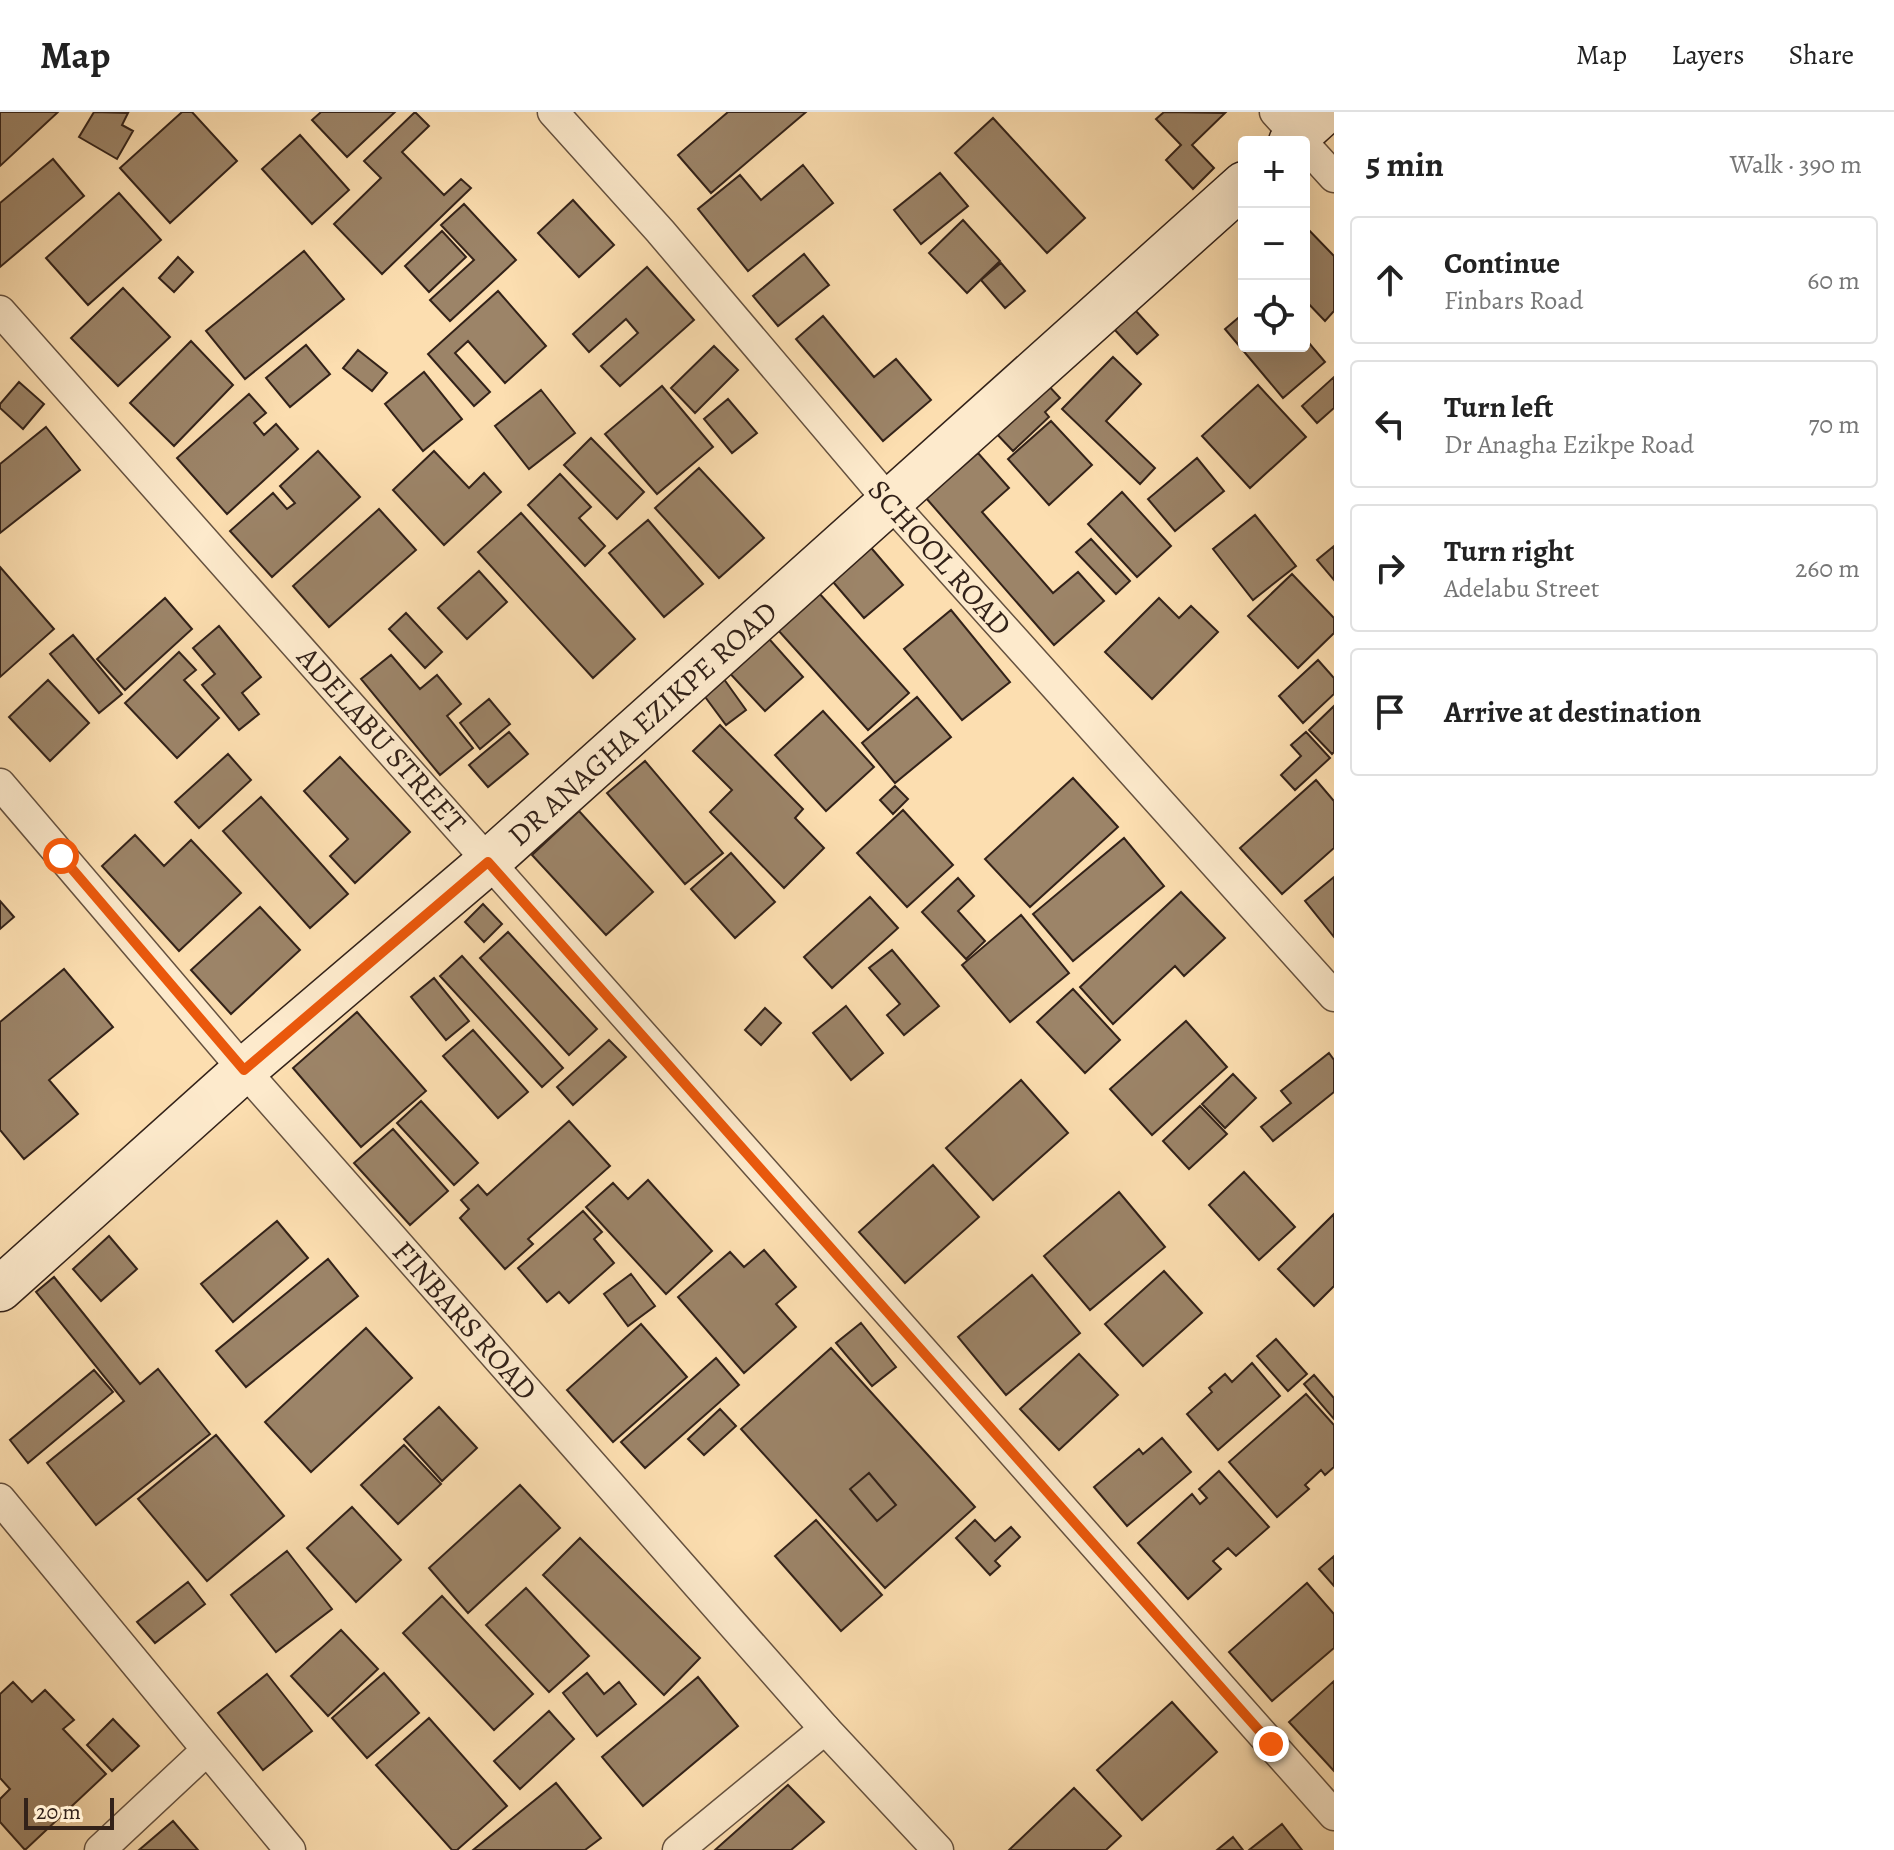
<!DOCTYPE html>
<meta charset="utf-8">
<style>
body{margin:0;font-family:Alegreya,serif;background:#f2f2f2;color:#222}
.controls{position:absolute;right:24px;top:24px;display:grid;overflow:hidden;border-radius:8px;box-shadow:0 8px 32px #0002}
.controls button{width:72px;height:72px;display:grid;place-items:center;padding:0;border:0;border-bottom:2px solid #e0e0e0;background:#fff;color:#222;font:40px sans-serif}
.scale{position:absolute;left:24px;bottom:20px;width:90px;box-sizing:border-box;padding-left:8px;border:4px solid #332219;border-top:0;font-size:22px;line-height:28px;white-space:nowrap;color:#332219;-webkit-text-stroke:6px #fdeacc;paint-order:stroke}
.stop{position:absolute;width:24px;height:24px;margin:-18px;border:6px solid #ea580c;border-radius:50%;background:#fff}
.stop.end{background:#ea580c;border-color:#fff;box-shadow:0 2px 8px #0008}
.list{margin:0;padding:0;list-style:none}
h2{display:flex;justify-content:space-between;align-items:center;height:104px;margin:0;padding:0 32px;font-size:34px}
h2 small{font-size:26px;font-weight:400;color:#767676}
.list li{display:grid;grid-template-columns:52px 1fr auto;gap:24px;align-items:center;box-sizing:border-box;height:128px;margin:0 16px 16px;padding:0 16px;border:2px solid #e0e0e0;border-radius:8px}
.list b{display:block;font-size:30px;white-space:nowrap}
.list p{margin:0;font-size:26px;white-space:nowrap;color:#767676}
.list em{font-size:26px;font-style:normal;color:#767676}
.icon{flex:none;width:44px;height:44px;fill:none;stroke:currentColor;stroke-width:2;stroke-linecap:round;stroke-linejoin:round}
.map{position:relative;flex:none;width:1334px;height:1738px;overflow:hidden}
header{display:flex;align-items:center;gap:48px;box-sizing:border-box;height:112px;padding:0 40px;background:#fff;border-bottom:2px solid #e0e0e0}
header strong{font-size:38px}
nav{display:flex;gap:44px;margin-inline-start:auto;font-size:28px}
main{display:flex}
aside{flex:1;background:#fff}
.map>svg:first-child{display:block}
.building{fill:#9c8468;stroke:#332219;stroke-width:2;fill-rule:evenodd}
.lines{fill:none;stroke-linecap:round;stroke-linejoin:round}
.street-casing{stroke:#65513f;stroke-width:33}
.secondary-casing{stroke:#332219;stroke-width:47}
.street{stroke:#fdeacc;stroke-width:30}
.secondary{stroke:#fdeacc;stroke-width:44}
.route{stroke:#ea580c;stroke-width:10}
.labels{text-anchor:middle;stroke-width:6;stroke-linejoin:round;paint-order:stroke}
.street-label{font-size:30px;fill:#332219;stroke:#fdeacc}
</style>
<header>
<strong>Map</strong>
<nav><a>Map</a><a>Layers</a><a>Share</a></nav>
</header>
<main>
<div class="map">
<svg width="1334" height="1738" viewBox="0 0 1334 1738">
<rect width="100%" height="100%" fill="#fcdeb0"/>
<filter id="stains"><feTurbulence type="fractalNoise" baseFrequency=".0025" numOctaves="4"/><feColorMatrix values="0 0 0 0 .2 0 0 0 0 .09 0 0 0 0 .02 0 0 0 .5 -.17"/></filter>
<radialGradient id="worn" r=".72"><stop offset=".6" stop-color="#630" stop-opacity="0"/><stop offset="1" stop-color="#630" stop-opacity=".3"/></radialGradient>
<path class="building" d="M0,0h58l-58,54z
M94,0l34,1 -6,12 11,6 -16,28 -38,-22z
M182,0h10l45,49 -67,62 -50,-55z
M321,0h74l-48,45 -35,-37z
M415,0l14,14 -27,26 42,43 17,-16 10,9 -89,86 -48,-50 47,-46 -17,-17z
M728,0h78l-95,81 -33,-38z
M1164,0l61,1 -33,32 22,23 -21,21 -27,-29 15,-15 -25,-26z
M993,6l92,100 -38,35 -92,-100z
M300,23l49,55 -37,34 -50,-55z
M53,47l31,37 -84,71v-64z
M803,53l30,38 -85,68 -50,-62 42,-34 21,25z
M940,61l28,33 -47,38 -27,-34z
M119,81l42,47 -73,65 -42,-47z
M573,88l41,45 -35,32 -41,-44z
M464,92l52,56 -66,61 -20,-21 44,-40 -33,-35z
M963,108l37,41 -33,32 -38,-40z
M1304,113l30,31v55l-9,10 -21,-22z
M442,119l24,26 -37,35 -24,-26z
M304,139l40,48 -99,80 -39,-48z
M804,142l25,31 -51,41 -25,-30z
M178,145l15,15 -19,20 -15,-14z
M1001,151l24,28 -20,17 -24,-28z
M647,155l47,53 -74,66 -19,-20 37,-33 -12,-14 -37,33 -16,-18z
M123,176l47,49 -52,49 -47,-48z
M498,179l48,55 -41,37 -37,-42 -13,12 35,39 -16,14 -46,-52z
M1135,198l23,25 -21,19 -23,-25z
M1244,201v33h60v-9l21,25 -42,36 -58,-69z
M823,204l51,61 22,-18 35,41 -48,41 -87,-102z
M191,229l42,44 -59,61 -44,-43z
M306,233l24,29 -40,33 -24,-29z
M714,234l24,24 -43,43 -24,-25z
M358,238l29,23 -15,18 -29,-23z
M1113,245l28,27 -35,37 49,47 -15,16 -78,-75z
M424,260l38,47 -39,32 -38,-47z
M1334,265v31l-17,15 -15,-17z
M19,270l25,22 -21,25 -23,-21v-4z
M1045,270l15,16 -15,14 4,5 -36,34 -20,-21z
M1258,273l48,52 -56,51 -48,-52z
M662,274l51,61 -56,47 -52,-60z
M541,278l34,43 -46,36 -34,-43z
M249,282l17,19 -12,10 10,12 12,-11 22,25 -71,65 -50,-56z
M728,287l29,34 -25,20 -28,-34z
M1051,309l41,44 -43,40 -41,-46z
M46,315l34,43 -80,63v-69z
M591,326l53,54 -27,27 -53,-54z
M318,339l42,46 -88,80 -42,-46 43,-38 14,16 8,-6 -15,-17z
M434,339l35,37 15,-15 17,19 -57,53 -51,-55z
M978,341l31,35 -27,24 71,81 25,-21 26,29 -50,44 -128,-147z
M1197,346l27,33 -49,40 -27,-32z
M699,356l65,70 -45,40 -64,-70z
M560,362l31,33 -12,11 26,28 -20,20 -57,-61z
M1122,380l49,54 -34,31 -49,-53z
M379,397l37,41 -87,77 -36,-41z
M521,401l114,126 -42,39 -115,-126z
M1255,403l41,51 -43,34 -40,-51z
M648,408l55,64 -39,33 -55,-64z
M1091,427l39,42 -14,13 -40,-42z
M867,431l36,42 -39,33 -36,-42z
M1334,434v34l-17,-20z
M0,455l54,62 -54,48z
M479,459l28,31 -40,37 -29,-31z
M1292,462l42,44v15l-36,35 -50,-52z
M810,471l99,110 -41,37 -99,-110z
M165,486l27,31 -67,61 -28,-31z
M1159,486l20,20 12,-12 27,26 -66,67 -47,-47z
M951,498l59,72 -48,38 -58,-71z
M406,501l36,39 -17,16 -36,-39z
M219,514l42,51 -19,16 17,21 -20,16 -37,-45 13,-11 -22,-26z
M762,519l41,46 -38,34 -41,-44z
M73,523l49,59 -23,19 -49,-59z
M179,540l17,18 -12,10 35,38 -42,40 -52,-55z
M391,543l29,34 17,-14 24,29 -14,12 26,32 -33,27 -79,-96z
M1318,548l16,18v16l-31,29 -24,-27z
M721,563l25,35 -20,15 -26,-35z
M48,568l41,43 -39,38 -41,-44z
M917,585l34,40 -56,46 -33,-40z
M489,587l21,25 -30,25 -20,-26z
M1334,594v46l-2,2 -23,-24z
M823,599l51,56 -48,44 -51,-56z
M720,613l83,84 -8,9 29,30 -40,40 -74,-76 22,-22 -39,-39z
M509,620l19,22 -40,33 -19,-22z
M1306,620l24,26 -35,32 -14,-15 20,-19 -10,-11z
M228,642l23,26 -52,48 -24,-26z
M340,645l70,75 -55,51 -25,-27 18,-17 -44,-48z
M645,649l78,92 -38,31 -78,-91z
M1073,666l45,49 -88,80 -45,-48z
M1316,668l18,21v47l-52,46 -42,-46z
M895,674l13,13 -15,15 -13,-14z
M261,685l87,97 -38,34 -87,-97z
M903,698l50,55 -46,42 -50,-54z
M579,699l74,81 -47,43 -74,-80z
M135,723l29,31 27,-26 50,53 -62,58 -77,-85z
M1124,726l40,48 -91,75 -40,-47z
M731,741l44,49 -40,36 -44,-49z
M1334,765v60l-29,-36z
M958,766l16,18 -16,15 27,30 -19,18 -44,-47z
M1181,780l44,46 -41,38 -9,-10 -62,58 -33,-37z
M870,785l28,31 -66,60 -28,-31z
M0,789l14,16 -14,12z
M483,792l19,20 -18,18 -19,-20z
M260,795l40,43 -69,64 -40,-44z
M1021,803l48,58 -59,49 -48,-57z
M508,820l89,97 -28,26 -89,-97z
M892,838l47,56 -35,29 -17,-20 13,-11 -31,-36z
M462,844l101,112 -21,19 -102,-111z
M64,857l49,58 -64,53 29,34 -54,45 -24,-29v-108z
M434,866l35,43 -23,19 -35,-43z
M1073,877l47,51 -35,33 -48,-51z
M846,894l37,47 -32,27 -38,-47z
M765,896l16,15 -20,22 -16,-15z
M357,900l69,79 -65,56 -68,-79z
M1186,909l41,46 -75,68 -42,-46z
M473,918l55,62 -30,26 -55,-62z
M609,928l17,17 -53,48 -16,-18z
M1329,941l5,7v32l-61,49 -12,-14 30,-24 -10,-12z
M1233,962l23,24 -31,30 -23,-24z
M1021,968l47,53 -75,67 -47,-52z
M421,989l57,62 -24,22 -57,-62z
M1200,994l27,28 -38,35 -26,-28z
M569,1009l41,45 -82,73 5,5 -28,25 -45,-51 9,-9 -8,-9 17,-15 9,10z
M393,1017l55,62 -38,34 -56,-62z
M933,1053l46,52 -74,66 -46,-51z
M1244,1060l51,55 -36,33 -50,-55z
M648,1068l64,71 -46,43 -80,-87 27,-24 15,16z
M1119,1080l46,55 -75,63 -46,-54z
M583,1099l19,21 -8,7 20,24 -45,40 -10,-11 -12,10 -29,-34z
M1334,1102v72l-20,20 -36,-37z
M277,1109l31,37 -75,64 -32,-38z
M109,1124l28,33 -36,32 -28,-32z
M764,1138l32,37 -20,17 20,23 -52,46 -66,-76 52,-45 14,15z
M328,1147l30,37 -112,91 -30,-36z
M1164,1159l38,42 -59,53 -38,-42z
M631,1162l24,32 -27,20 -24,-32z
M1032,1163l48,58 -74,62 -48,-58z
M54,1165l86,107 18,-15 52,65 -114,91 -49,-62 77,-62 -88,-109z
M861,1211l35,44 -24,19 -36,-43z
M641,1212l46,53 -74,65 -46,-52z
M366,1216l46,50 -101,94 -46,-50z
M1276,1227l31,35 -19,17 -31,-35z
M831,1236l144,159 -90,81 -144,-159zM869,1361l27,32 -19,16 -27,-32z
M1079,1242l39,41 -59,55 -39,-41z
M716,1246l23,27 -94,83 -24,-26z
M1252,1251l28,33 -62,54 -31,-36 25,-22 -3,-4 16,-14 7,8z
M94,1258l19,22 -85,71 -18,-23z
M1314,1263l20,23v21l-30,-35z
M1306,1282l28,31v42l-9,8 -4,-5 -16,15 4,4 -32,28 -48,-55z
M439,1295l38,41 -35,33 -38,-42z
M720,1297l16,17 -32,29 -16,-16z
M216,1323l68,81 -77,65 -69,-82z
M1162,1326l29,34 -64,54 -33,-39 45,-38 4,5z
M404,1333l37,39 -43,40 -37,-39z
M1219,1359l50,56 -33,29 -8,-8 -15,13 8,8 -33,30 -50,-56 54,-49 8,10 7,-6 -8,-9z
M869,1361l27,32 -19,16 -27,-32z
M520,1373l40,43 -92,85 -39,-45z
M352,1395l49,53 -45,42 -49,-54z
M816,1408l66,75 -41,36 -66,-75z
M975,1408l20,21 16,-14 9,10 -25,24 5,5 -10,9 -34,-37z
M580,1426l120,120 -36,37 -121,-120z
M287,1439l45,58 -56,43 -45,-57z
M1334,1444v30l-15,-17z
M188,1470l17,22 -50,39 -18,-21z
M1307,1471l27,31v34l-62,53 -43,-49z
M526,1476l63,68 -40,36 -63,-67z
M442,1484l91,98 -39,36 -91,-97z
M341,1518l37,39 -50,47 -37,-40z
M384,1561l35,40 -52,45 -35,-40z
M587,1561l17,21 15,-12 17,22 -39,32 -34,-43z
M267,1562l45,57 -49,39 -45,-57z
M698,1565l40,49 -95,80 -41,-49z
M1334,1569v90l-45,-49z
M13,1570l19,20 13,-12 29,30 -11,9 43,45 -81,76 -25,-28v-23l10,-10 -10,-11v-84z
M1172,1590l45,50 -75,68 -45,-50z
M549,1599l25,28 -54,50 -26,-28z
M429,1606l78,88 -50,44h-5l-76,-85z
M113,1607l26,27 -27,25 -25,-26z
M556,1671l45,55 -16,12h-112z
M788,1673l36,37 -33,28h-76z
M1074,1676l47,48 -15,14h-97z
M173,1709l25,29h-59z
M1282,1712l20,26h-53z
M1233,1725l10,13h-26z"/>
<g class="lines">
<g class="street-casing">
<g id="street">
<path id="s1" d="M553,0l107,119 229,270 445,495"/>
<path d="M1275,0l27,30"/>
<path d="M1304,32l30,33"/>
<path id="s2" d="M0,199c447,500 889,1003 1334,1504"/>
<path id="s3" d="M0,672l244,286 581,659 113,121"/>
<path d="M0,1387l290,351"/>
<path d="M100,1738l107,-100"/>
<path d="M678,1738l147,-121"/>
</g>
</g>
<g class="secondary-casing">
<g id="secondary">
<path d="M1291,30l33,-30"/>
<path id="s4" d="M0,1177l244,-219 244,-208 756,-678"/>
</g>
</g>
<use href="#street" class="street"/>
<use href="#secondary" class="secondary"/>
</g>
<g class="lines">
<path class="route" d="M61,744l183,214 244,-208 783,882"/>
</g>
<g class="labels">
<g class="street-label">
<text dy="10" stroke="none"><textPath href="#s1" startOffset="590">SCHOOL ROAD</textPath></text>
<text dy="10" stroke="none"><textPath href="#s4" startOffset="856">DR ANAGHA EZIKPE ROAD</textPath></text>
<text dy="10" stroke="none"><textPath href="#s2" startOffset="574">ADELABU STREET</textPath></text>
<text dy="10" stroke="none"><textPath href="#s3" startOffset="710">FINBARS ROAD</textPath></text>
</g>
</g>
<rect width="100%" height="100%" filter="url(#stains)"/>
<rect width="100%" height="100%" fill="url(#worn)"/>
</svg>
<div class="controls">
<button>+</button>
<button>−</button>
<button><svg class="icon" aria-label="locate" viewBox="0 0 24 24"><circle cx="12" cy="12" r="6"/><path d="M12 2v4M12 18v4M2 12h4M18 12h4"/></svg></button>
</div>
<div class="scale">20 m</div>
<div class="stop" style="left:61px;top:744px"></div>
<div class="stop end" style="left:1271px;top:1632px"></div>
</div>
<aside>
<h2>5 min<small>Walk · 390 m</small></h2>
<ul class="list">
<li><svg class="icon" aria-label="ahead" viewBox="0 0 24 24"><path d="M12 20V5M6 11l6-6 6 6"/></svg><div><b>Continue</b><p>Finbars Road</p></div><em>60 m</em></li>
<li><svg class="icon" aria-label="left" viewBox="0 0 24 24"><path d="M17 20v-9H6M10 6l-5 5 5 5"/></svg><div><b>Turn left</b><p>Dr Anagha Ezikpe Road</p></div><em>70 m</em></li>
<li><svg class="icon" aria-label="right" viewBox="0 0 24 24"><path d="M7 20v-9h11M14 6l5 5-5 5"/></svg><div><b>Turn right</b><p>Adelabu Street</p></div><em>260 m</em></li>
<li><svg class="icon" aria-label="arrive" viewBox="0 0 24 24"><path d="M6 21V4h12l-3 4 3 4H6"/></svg><div><b>Arrive at destination</b></div></li>
</ul>
</aside>
</main>
